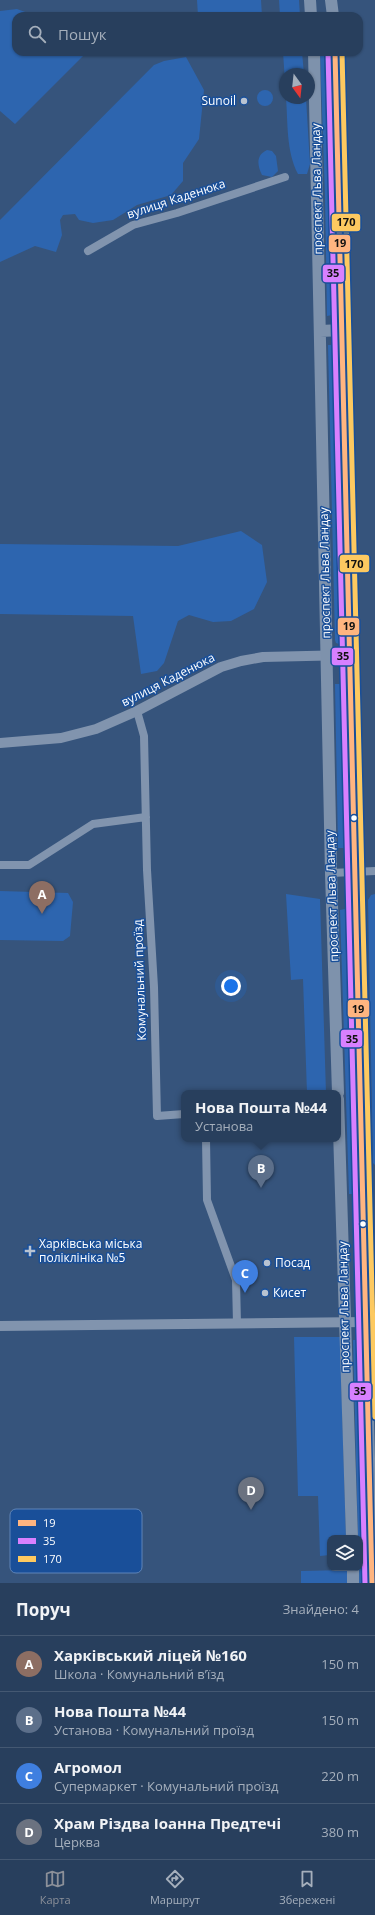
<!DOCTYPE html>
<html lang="uk">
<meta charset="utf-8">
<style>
body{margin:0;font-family:"Open Sans",sans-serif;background:#304663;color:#f1f3f6}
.controls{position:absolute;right:12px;bottom:12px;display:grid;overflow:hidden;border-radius:8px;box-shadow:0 1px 3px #0004}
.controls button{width:36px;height:36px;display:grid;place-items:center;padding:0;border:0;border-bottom:1px solid #445872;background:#283f5d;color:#f1f3f6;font:20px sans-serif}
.compass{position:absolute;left:279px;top:68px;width:36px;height:36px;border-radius:50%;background:#283f5d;box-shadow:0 1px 3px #0004;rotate:165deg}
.you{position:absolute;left:231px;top:986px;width:14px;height:14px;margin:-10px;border:3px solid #fff;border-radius:50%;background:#1a73e8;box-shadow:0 0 0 6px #1a73e833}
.badge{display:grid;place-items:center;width:26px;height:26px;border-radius:50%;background:#8c9099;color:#fff;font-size:13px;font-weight:700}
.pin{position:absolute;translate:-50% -33px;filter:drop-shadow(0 1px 2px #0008)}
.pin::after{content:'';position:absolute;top:21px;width:14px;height:12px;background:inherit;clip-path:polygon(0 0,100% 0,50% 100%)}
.popup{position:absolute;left:181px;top:1090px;width:160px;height:52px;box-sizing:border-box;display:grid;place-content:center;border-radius:8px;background:#283f5d;filter:drop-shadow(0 1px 3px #0005);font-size:13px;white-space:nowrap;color:#a5afbc}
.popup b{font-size:15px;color:#f1f3f6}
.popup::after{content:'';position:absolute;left:50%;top:100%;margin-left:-8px;border:8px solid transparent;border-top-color:#283f5d}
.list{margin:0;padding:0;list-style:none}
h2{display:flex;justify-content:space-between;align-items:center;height:52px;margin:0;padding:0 16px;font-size:17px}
h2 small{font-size:13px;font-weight:400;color:#a5afbc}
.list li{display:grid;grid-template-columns:26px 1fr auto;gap:12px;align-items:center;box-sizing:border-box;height:56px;padding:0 16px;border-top:1px solid #445872}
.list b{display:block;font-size:15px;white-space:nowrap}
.list p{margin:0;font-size:13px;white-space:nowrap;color:#a5afbc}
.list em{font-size:13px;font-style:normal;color:#a5afbc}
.icon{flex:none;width:22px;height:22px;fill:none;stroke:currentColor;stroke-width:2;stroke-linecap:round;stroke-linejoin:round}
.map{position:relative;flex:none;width:375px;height:1583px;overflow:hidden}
.search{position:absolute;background:#283f5d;box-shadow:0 1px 3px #0004;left:12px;right:12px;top:12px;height:44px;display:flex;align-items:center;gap:10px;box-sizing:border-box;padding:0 14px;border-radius:12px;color:#a5afbc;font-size:15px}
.sheet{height:276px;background:#283f5d}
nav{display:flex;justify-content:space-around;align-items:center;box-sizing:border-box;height:56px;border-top:1px solid #445872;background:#283f5d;font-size:11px;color:#a5afbc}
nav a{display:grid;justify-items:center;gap:2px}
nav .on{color:#8c9099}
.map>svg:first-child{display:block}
.green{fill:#2d65af}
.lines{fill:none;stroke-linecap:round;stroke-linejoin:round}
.minor{stroke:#8194ae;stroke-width:8}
.tertiary{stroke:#8194ae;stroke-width:10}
.primary{stroke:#7e92ac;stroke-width:12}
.bus-1-casing{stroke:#194f99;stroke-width:8}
.bus-2-casing{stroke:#194f99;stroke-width:8}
.bus-3-casing{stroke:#194f99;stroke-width:8}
.bus-1{stroke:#ffb580;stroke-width:5}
.bus-2{stroke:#d880ff;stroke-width:5}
.bus-3{stroke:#fdc960;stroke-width:5}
.poi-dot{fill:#b9c3d1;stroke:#194f99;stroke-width:1.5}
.bus-dot{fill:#fff;stroke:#194f99;stroke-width:1.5}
.labels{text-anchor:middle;stroke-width:3;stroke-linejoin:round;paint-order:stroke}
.poi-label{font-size:12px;fill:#fff;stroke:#194f99;text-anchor:start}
.street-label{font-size:12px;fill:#fff;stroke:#194f99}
.key{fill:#194f99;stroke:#5e84b8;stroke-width:1}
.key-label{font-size:11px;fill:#fff}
.line-badge{stroke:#194f99;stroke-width:1.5}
.pale-badge-label{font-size:11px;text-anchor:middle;font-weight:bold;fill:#111}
</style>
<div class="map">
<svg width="375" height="1583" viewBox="0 0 375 1583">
<rect width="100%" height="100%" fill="#36547c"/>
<path class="green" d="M197,0h64l1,16h-64z
M279,0h20l1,16h-20z
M17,9l11,4 -1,3h-11v36h70v1l-71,71 -15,-13v-100z
M283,52h19l2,22h-19v8z
M320,52h4l8,263 -5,1 -2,-119z
M186,57l18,33 -5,49 -16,24v18l-12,14 -34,10 -24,15 -20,3 -14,-3 -4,-6 -12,1 -3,5 2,15 -6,17 -21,-6 -35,16v-42l154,-155 10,-4z
M257 98a8 8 0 1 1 16 0a8 8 0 1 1-16 0Z
M286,98h20l4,66 -3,10h-9c-12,-23 -10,-51 -12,-76z
M267,150l5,1 4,5 2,15 -6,6 -10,-2c-5,-10 -6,-20 5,-25z
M328,345h5l7,266 -1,33 -3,-1 -1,-3z
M241,531l21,14 5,37 -13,27 -23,12 -18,1 -24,-7 -11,6 -14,42 -7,8 -16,3 -8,-58 -133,-2v-70l178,2z
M335,684h5l4,164h-6z
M0,891l68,2 5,9 -3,34 -7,5 -63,-1z
M286,894l34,5 6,194h-19l-4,-114 -12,1z
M375,894v271l-2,-2 -5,-263 3,-5z
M345,909l9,285h-5l-9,-284z
M294,1337h46l6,201h-16v17l-10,1 -2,-60h-20z
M353,1340h4l7,243h-5l1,-45h-2z
M347,1570v13h-46v-12z"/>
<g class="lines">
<path class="minor" d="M88,251l45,-26 44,-12 108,-36
M137,711l7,25 3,134 7,117 3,129 27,-2
M0,865h29l64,-41 53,-7
M331,873l44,-2
M206,1139l1,61 29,80 1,44"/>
<path class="tertiary" d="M0,743l61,-5 35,-9 41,-18 84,-44 20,-6 22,-4 87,-2
M0,1326l366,-4"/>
<path class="primary" d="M310,0l1,16
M331,0l2,16
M314,52l17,821 7,220
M335,52l37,1531
M320,331l23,-1
M338,1099l14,439
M353,1568v15"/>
<g class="bus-1-casing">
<path id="bus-1" d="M335,52l37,1531"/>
</g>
<g class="bus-2-casing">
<path id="bus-2" d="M328,52l37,1531"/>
</g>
<g class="bus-3-casing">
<path id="bus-3" d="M342,52l33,1365"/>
</g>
<use href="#bus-1" class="bus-1"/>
<use href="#bus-2" class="bus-2"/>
<use href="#bus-3" class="bus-3"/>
</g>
<g class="poi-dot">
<circle cx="244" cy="101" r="4"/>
<path d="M28 1245h4v4h4v4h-4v4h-4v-4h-4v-4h4z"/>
<circle cx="267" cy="1263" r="4"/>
<circle cx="265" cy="1293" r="4"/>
</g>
<g class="bus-dot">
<circle cx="354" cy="818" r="3.5"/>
<circle cx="363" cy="1224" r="3.5"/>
</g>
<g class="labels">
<g class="poi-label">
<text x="236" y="105" text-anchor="end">Sunoil</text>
<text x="39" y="1248">Харківська міська<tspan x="39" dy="14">поліклініка №5</tspan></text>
<text x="275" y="1267">Посад</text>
<text x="273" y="1297">Кисет</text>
</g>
<g class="street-label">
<text transform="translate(317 189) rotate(-91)" y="4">проспект Льва Ландау</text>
<text transform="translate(176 199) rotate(-18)" y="4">вулиця Каденюка</text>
<text transform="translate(325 573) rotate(-91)" y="4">проспект Льва Ландау</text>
<text transform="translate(168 680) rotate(-27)" y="4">вулиця Каденюка</text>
<text transform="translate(332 896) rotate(-92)" y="4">проспект Льва Ландау</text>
<text transform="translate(140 980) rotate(-92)" y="4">Комунальний проїзд</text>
<text transform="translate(344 1307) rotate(-91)" y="4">проспект Льва Ландау</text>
</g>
</g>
<rect x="10" y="1509" width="132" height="64" rx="6" class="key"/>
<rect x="18" y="1520" width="18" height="6" fill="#ffb580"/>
<rect x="18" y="1538" width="18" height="6" fill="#d880ff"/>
<rect x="18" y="1556" width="18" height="6" fill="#fdc960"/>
<g class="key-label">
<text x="43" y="1527">19</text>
<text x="43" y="1545">35</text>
<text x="43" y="1563">170</text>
</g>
<g class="line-badge">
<rect x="331" y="213" width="30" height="19" rx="4" fill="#fdc960"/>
<rect x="328" y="234" width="23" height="19" rx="4" fill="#ffb580"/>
<rect x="322" y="264" width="23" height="19" rx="4" fill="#d880ff"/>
<rect x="339" y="554" width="31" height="19" rx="4" fill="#fdc960"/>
<rect x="337" y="617" width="23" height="19" rx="4" fill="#ffb580"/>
<rect x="331" y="647" width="23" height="19" rx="4" fill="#d880ff"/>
<rect x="347" y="999" width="23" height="19" rx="4" fill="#ffb580"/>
<rect x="340" y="1029" width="23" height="19" rx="4" fill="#d880ff"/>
<rect x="349" y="1382" width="23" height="19" rx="4" fill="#d880ff"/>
</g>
<g class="pale-badge-label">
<text x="346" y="226">170</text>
<text x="340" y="247">19</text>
<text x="333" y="277">35</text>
<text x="354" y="568">170</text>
<text x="349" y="630">19</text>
<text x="343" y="660">35</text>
<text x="358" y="1013">19</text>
<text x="352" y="1043">35</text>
<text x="360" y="1395">35</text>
</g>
</svg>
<div class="controls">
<button><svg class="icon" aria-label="layers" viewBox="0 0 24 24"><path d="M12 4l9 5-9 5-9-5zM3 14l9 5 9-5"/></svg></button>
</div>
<svg class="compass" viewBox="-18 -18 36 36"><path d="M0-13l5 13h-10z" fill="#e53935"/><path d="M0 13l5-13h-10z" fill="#a5afbc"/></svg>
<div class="you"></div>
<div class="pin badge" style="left:42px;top:914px;background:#8d6e63">A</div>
<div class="pin badge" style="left:261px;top:1188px;background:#5c6f8a">B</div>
<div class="popup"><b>Нова Пошта №44</b>Установа</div>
<div class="pin badge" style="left:245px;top:1293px;background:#3f7fe0">C</div>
<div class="pin badge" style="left:251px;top:1510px;background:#6b7280">D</div>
<div class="search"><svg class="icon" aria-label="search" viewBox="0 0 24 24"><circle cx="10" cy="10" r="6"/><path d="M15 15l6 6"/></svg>Пошук</div>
</div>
<section class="sheet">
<h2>Поруч<small>Знайдено: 4</small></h2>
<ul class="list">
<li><span class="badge" style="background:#8d6e63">A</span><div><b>Харківський ліцей №160</b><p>Школа · Комунальний в’їзд</p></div><em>150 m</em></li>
<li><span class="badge" style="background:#5c6f8a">B</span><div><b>Нова Пошта №44</b><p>Установа · Комунальний проїзд</p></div><em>150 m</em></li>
<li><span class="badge" style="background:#3f7fe0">C</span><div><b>Агромол</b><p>Супермаркет · Комунальний проїзд</p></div><em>220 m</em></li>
<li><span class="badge" style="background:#6b7280">D</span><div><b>Храм Різдва Іоанна Предтечі</b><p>Церква</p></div><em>380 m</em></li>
</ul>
</section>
<nav>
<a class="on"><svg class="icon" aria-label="map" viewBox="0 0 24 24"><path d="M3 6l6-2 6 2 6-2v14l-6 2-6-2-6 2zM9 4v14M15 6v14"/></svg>Карта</a>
<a><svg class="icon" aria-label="directions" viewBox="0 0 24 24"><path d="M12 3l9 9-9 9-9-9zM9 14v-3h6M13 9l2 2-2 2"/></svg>Маршрут</a>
<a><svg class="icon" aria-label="saved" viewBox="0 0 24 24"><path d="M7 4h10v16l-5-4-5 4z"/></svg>Збережені</a>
</nav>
